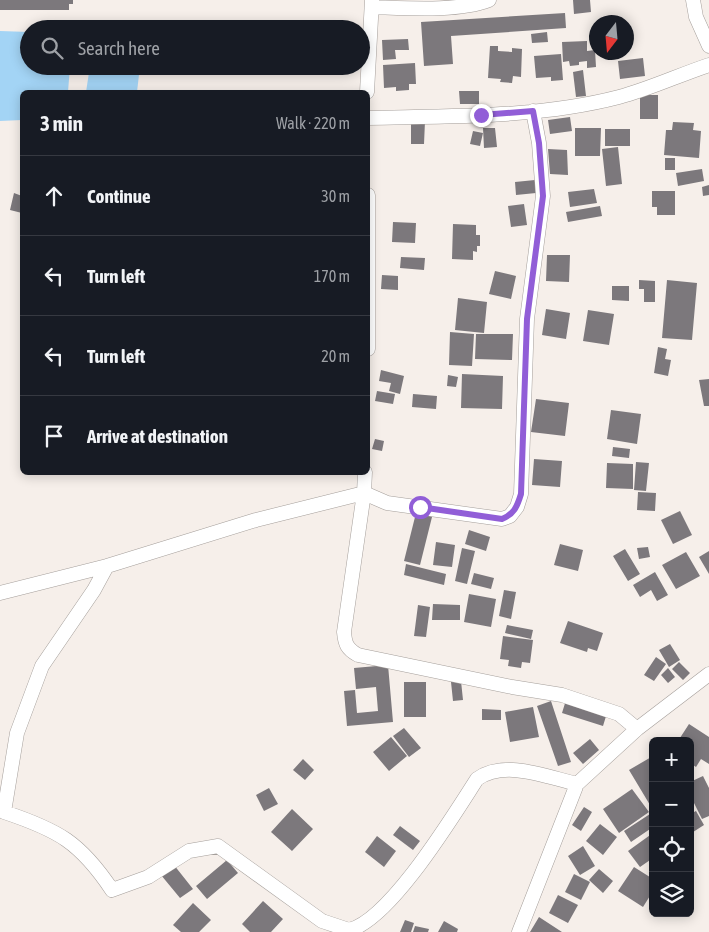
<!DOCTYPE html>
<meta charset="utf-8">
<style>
body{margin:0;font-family:"Asap Condensed",sans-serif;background:#242831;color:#f1f3f6}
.controls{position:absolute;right:15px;bottom:15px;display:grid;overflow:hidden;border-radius:8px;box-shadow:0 2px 12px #0003}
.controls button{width:45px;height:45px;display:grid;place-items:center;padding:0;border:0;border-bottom:1px solid #363941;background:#171b24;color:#f1f3f6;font:25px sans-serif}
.compass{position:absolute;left:589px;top:15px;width:45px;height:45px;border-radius:50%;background:#171b24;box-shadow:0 2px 12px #0003;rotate:196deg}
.stop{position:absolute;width:15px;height:15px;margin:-11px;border:4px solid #915ed7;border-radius:50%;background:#fff}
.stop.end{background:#915ed7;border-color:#fff;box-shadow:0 1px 5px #0008}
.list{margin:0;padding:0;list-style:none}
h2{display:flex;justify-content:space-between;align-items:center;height:65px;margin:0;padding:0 20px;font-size:21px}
h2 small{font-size:16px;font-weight:400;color:#9ea1a6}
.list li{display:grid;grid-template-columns:32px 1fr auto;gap:15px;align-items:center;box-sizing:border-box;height:80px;padding:0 20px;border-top:1px solid #363941}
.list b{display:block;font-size:19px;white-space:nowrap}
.list em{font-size:16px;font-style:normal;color:#9ea1a6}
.icon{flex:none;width:28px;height:28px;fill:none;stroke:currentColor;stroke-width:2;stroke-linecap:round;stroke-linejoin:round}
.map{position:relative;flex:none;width:709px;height:932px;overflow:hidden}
.search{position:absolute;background:#171b24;box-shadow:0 2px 12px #0003;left:20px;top:20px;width:350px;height:55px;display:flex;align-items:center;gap:12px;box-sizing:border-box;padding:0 18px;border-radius:28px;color:#9ea1a6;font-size:19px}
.panel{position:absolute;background:#171b24;box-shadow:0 2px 12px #0003;left:20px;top:90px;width:350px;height:385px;border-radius:8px}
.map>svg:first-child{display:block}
.water{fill:#a3d4f5}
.building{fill:#7c787c}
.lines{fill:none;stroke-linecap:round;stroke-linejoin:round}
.minor-casing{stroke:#a59f9b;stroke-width:15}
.minor{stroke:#fff;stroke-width:14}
.route{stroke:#915ed7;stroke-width:6}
</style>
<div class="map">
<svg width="709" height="932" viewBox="0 0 709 932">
<rect width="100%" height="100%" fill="#f6efea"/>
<path class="water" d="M0,31l29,1v34h41l-2,26h-46v28l-22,1z
M90,66h50l-3,26h-51z"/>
<path class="building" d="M0,0h73v4h-4v6h-69z
M573,0h17l1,12 -17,2z
M565,13l1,15 -115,8 2,28 -29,2 -3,-44z
M547,32l1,10 -16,1 -1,-9z
M408,39l1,11h-14l1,9 -13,1 -1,-20z
M587,41v10l8,-1 1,17 -9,1v-7l-8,1v3l-9,1 -1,-5 -6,1 -1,-20z
M490,46h8v5l14,1v-4l10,1 -1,28 -8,-1 -1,7 -12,-1 1,-3 -13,-1z
M561,54l2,26 -12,1v-4l-15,1 -2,-22z
M643,58l2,18 -25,3 -2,-18z
M415,63l1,21h-7v6l-13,1v-4l-12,1 -1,-23z
M583,70l3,26 -10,1 -3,-25z
M459,91h20v13h-19z
M640,95h18v24h-18z
M570,117l2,14 -22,3 -2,-14z
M411,121h14l-1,23h-13z
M673,122l21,1 -1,7 8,1 -2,27 -35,-3 2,-25h6z
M483,128h12l2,19 -13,1z
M575,128h26l-1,28h-25z
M605,129h25v17h-25z
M473,131l10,2 -3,13 -10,-2z
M618,147l4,37 -16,2 -4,-37z
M548,149l19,1 1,25 -18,-1z
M665,158h10v12h-10z
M702,169l2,12 -26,5 -2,-13z
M535,180l1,13 -20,2 -1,-13z
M709,185v10l-6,1 -1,-9z
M594,189l3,14 -27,4 -2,-15z
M652,191h23v24h-18v-8h-5z
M14,193l8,3v17l-12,-3z
M524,204l3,21 -16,2 -3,-21z
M600,206l2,10 -34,6 -2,-10z
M393,222l23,1 -1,20 -23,-1z
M453,224l23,1v10h4v11h-3v6l-4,-1v9l-21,-1z
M547,255h23l-1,27 -23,-1z
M401,257l24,1 -1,12 -24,-2z
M495,271l21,5 -5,23 -22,-5z
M382,275l16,1v14l-17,-1z
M639,280l16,1v21h-11v-13h-5z
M667,280l30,3 -5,57 -30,-2z
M612,286h17v15l-17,-1z
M458,298l29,4 -3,31 -29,-3z
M546,309l24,4 -4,26 -24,-4z
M588,310l26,4 -5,31 -26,-4z
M450,332l24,2 -2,32 -23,-1z
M476,334h37l-1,26 -37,-1z
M658,347l9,2 -2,10 6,1 -3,16 -14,-3z
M381,370l23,6 -4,18 -11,-3 2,-8 -12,-2z
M462,374l41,2 -1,33 -41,-1z
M448,375l10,2 -2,10 -9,-1z
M709,379v27h-5l-5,-26z
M377,391l18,3 -2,10 -18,-3z
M413,394l24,2 -1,13 -24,-2z
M536,399l33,4 -4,33 -34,-4z
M611,410l30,4 -4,30 -30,-5z
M375,439l9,2 -2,10 -10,-2z
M613,447l17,2 -1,9 -17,-2z
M534,459l28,2 -2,26 -28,-2z
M636,462l13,1 -3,28 -12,-1z
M607,463l26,1v25l-27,-1z
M638,492l18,1 -1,18 -18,-1z
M417,509l16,4 -13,52 -16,-4z
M680,511l12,24 -19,9 -12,-24z
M469,530l21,7 -4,14 -21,-7z
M436,542l19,3 -3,22 -19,-2z
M560,544l23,6 -5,21 -24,-6z
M648,547l2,10 -11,2 -2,-11z
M462,548l13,3 -8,33 -12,-3z
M625,549l15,25 -12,7 -15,-25z
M709,551v23l-10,-17z
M686,552l14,24 -24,13 -14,-24z
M406,564l40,10 -2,11 -40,-10z
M655,572l13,23 -11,6 -6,-11 -11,7 -7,-12z
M474,573l20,5 -3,11 -20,-5z
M504,590l12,2 -5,27 -12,-3z
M469,594l27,5 -5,28 -27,-5z
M433,604l27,1v15h-28z
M418,605l12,2 -4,30 -12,-1z
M568,621l35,12 -6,18 -9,-3 -1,4 -27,-9z
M507,625l26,5 -2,9 -26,-6z
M503,636l30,4 -3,23 -8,-1 -1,6 -13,-2 1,-6 -9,-1z
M670,644l10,16 -11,7 -10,-17z
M656,657l10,7 -12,17 -10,-6z
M679,662l11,11 -7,7 -11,-11z
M388,665l5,57 -46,4 -3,-35 11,-1 2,23 21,-2 -2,-24 -20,2 -2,-21z
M668,668l7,9 -7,6 -7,-8z
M461,681l2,19 -10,1 -2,-19z
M404,682h22v35h-22z
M566,700l41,13 -4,13 -41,-13z
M551,701l20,61 -13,4 -21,-60z
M533,707l6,30 -29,5 -5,-30z
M482,709l19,1v10h-19z
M689,724l20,13v27l-8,-5 -5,8 -6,-4v-22h-12z
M404,728l17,20 -12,9 -16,-21z
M391,737l16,19 -18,15 -16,-19z
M590,739l9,11 -16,14 -10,-11z
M653,756v47l-3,2 -21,-35z
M303,759l11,11 -9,10 -12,-10z
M703,776l6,12v28l-7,3 -12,-24v-13z
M269,788l9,16 -14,7 -8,-16z
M632,789l17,23 -30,21 -16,-24z
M584,807l8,5 -11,19 -9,-6z
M292,809l21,20 -21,22 -21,-19z
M696,811l8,14 -14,9v-20z
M650,814l3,13 -22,15 -7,-11z
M600,824l17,13 -14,18 -17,-14z
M400,826l20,15 -7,9 -20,-15z
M653,833v25l-13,9 -12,-16z
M377,836l19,15 -12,16 -19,-15z
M583,846l12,20 -15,9 -12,-19z
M227,860l11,13 -31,26 -11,-13z
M174,865l19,24 -13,9 -19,-23z
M634,867l19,12v12l-10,16 -25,-16z
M599,869l14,12 -10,12 -14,-13z
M574,874l16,8 -9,18 -16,-8z
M558,895l20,10 -10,18 -19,-10z
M263,901l20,18 -12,13h-21l-8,-8z
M193,903l18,17 -12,12h-18l-8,-7z
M539,917l23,15h-32z
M405,920l9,3 -3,9h-11z
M444,921l14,8 -1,3h-19z
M415,926l14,3 -1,3h-15z"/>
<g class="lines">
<g class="minor-casing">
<path id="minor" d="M693,0l3,17 13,29
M372,7c33,1 87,5 117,-7
M367,92l5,-92
M368,118c83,-2 170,0 251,-21 30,-8 60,-22 90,-32
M368,195v154
M365,472l-1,21 -20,139c1,12 3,17 14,23l154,32 50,8 57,19 18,15 72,-55
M107,566l149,-46 108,-27 23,10 115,16 8,-3 7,-9 4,-13 6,-175 16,-123 -4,-53 -6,-32
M0,593l107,-27 -13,24 -52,76 -25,67 -13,79c54,18 76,30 108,78l36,-13 41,-26 29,-5 104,75 27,9c41,-10 104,-114 128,-151 28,-20 70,-2 100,5
M519,932l58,-148 60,-55"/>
</g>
<use href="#minor" class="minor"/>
</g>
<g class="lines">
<path class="route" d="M420,507l82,12c12,-5 15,-12 19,-25l6,-175 16,-123 -4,-53 -6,-32 -52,4"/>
</g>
</svg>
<div class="controls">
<button>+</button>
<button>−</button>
<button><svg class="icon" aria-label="locate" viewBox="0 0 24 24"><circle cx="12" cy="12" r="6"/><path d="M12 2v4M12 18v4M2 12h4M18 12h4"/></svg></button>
<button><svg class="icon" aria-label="layers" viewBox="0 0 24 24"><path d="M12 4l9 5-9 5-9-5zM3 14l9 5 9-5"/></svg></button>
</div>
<svg class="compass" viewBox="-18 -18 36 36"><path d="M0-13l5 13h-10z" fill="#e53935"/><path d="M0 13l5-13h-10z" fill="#9ea1a6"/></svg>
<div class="stop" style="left:420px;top:507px"></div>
<div class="stop end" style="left:481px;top:115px"></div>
<div class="search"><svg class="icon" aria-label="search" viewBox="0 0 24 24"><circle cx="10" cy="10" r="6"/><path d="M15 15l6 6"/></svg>Search here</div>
<section class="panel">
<h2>3 min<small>Walk · 220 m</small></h2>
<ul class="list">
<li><svg class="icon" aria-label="ahead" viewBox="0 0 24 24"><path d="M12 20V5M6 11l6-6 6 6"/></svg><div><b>Continue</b></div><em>30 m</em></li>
<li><svg class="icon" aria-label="left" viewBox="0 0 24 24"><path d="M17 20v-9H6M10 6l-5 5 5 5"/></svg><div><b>Turn left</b></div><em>170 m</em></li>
<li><svg class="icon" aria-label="left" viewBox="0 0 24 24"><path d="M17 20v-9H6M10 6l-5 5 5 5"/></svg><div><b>Turn left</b></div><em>20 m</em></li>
<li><svg class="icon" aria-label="arrive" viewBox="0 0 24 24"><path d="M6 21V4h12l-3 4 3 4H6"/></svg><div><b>Arrive at destination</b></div></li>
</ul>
</section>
</div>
